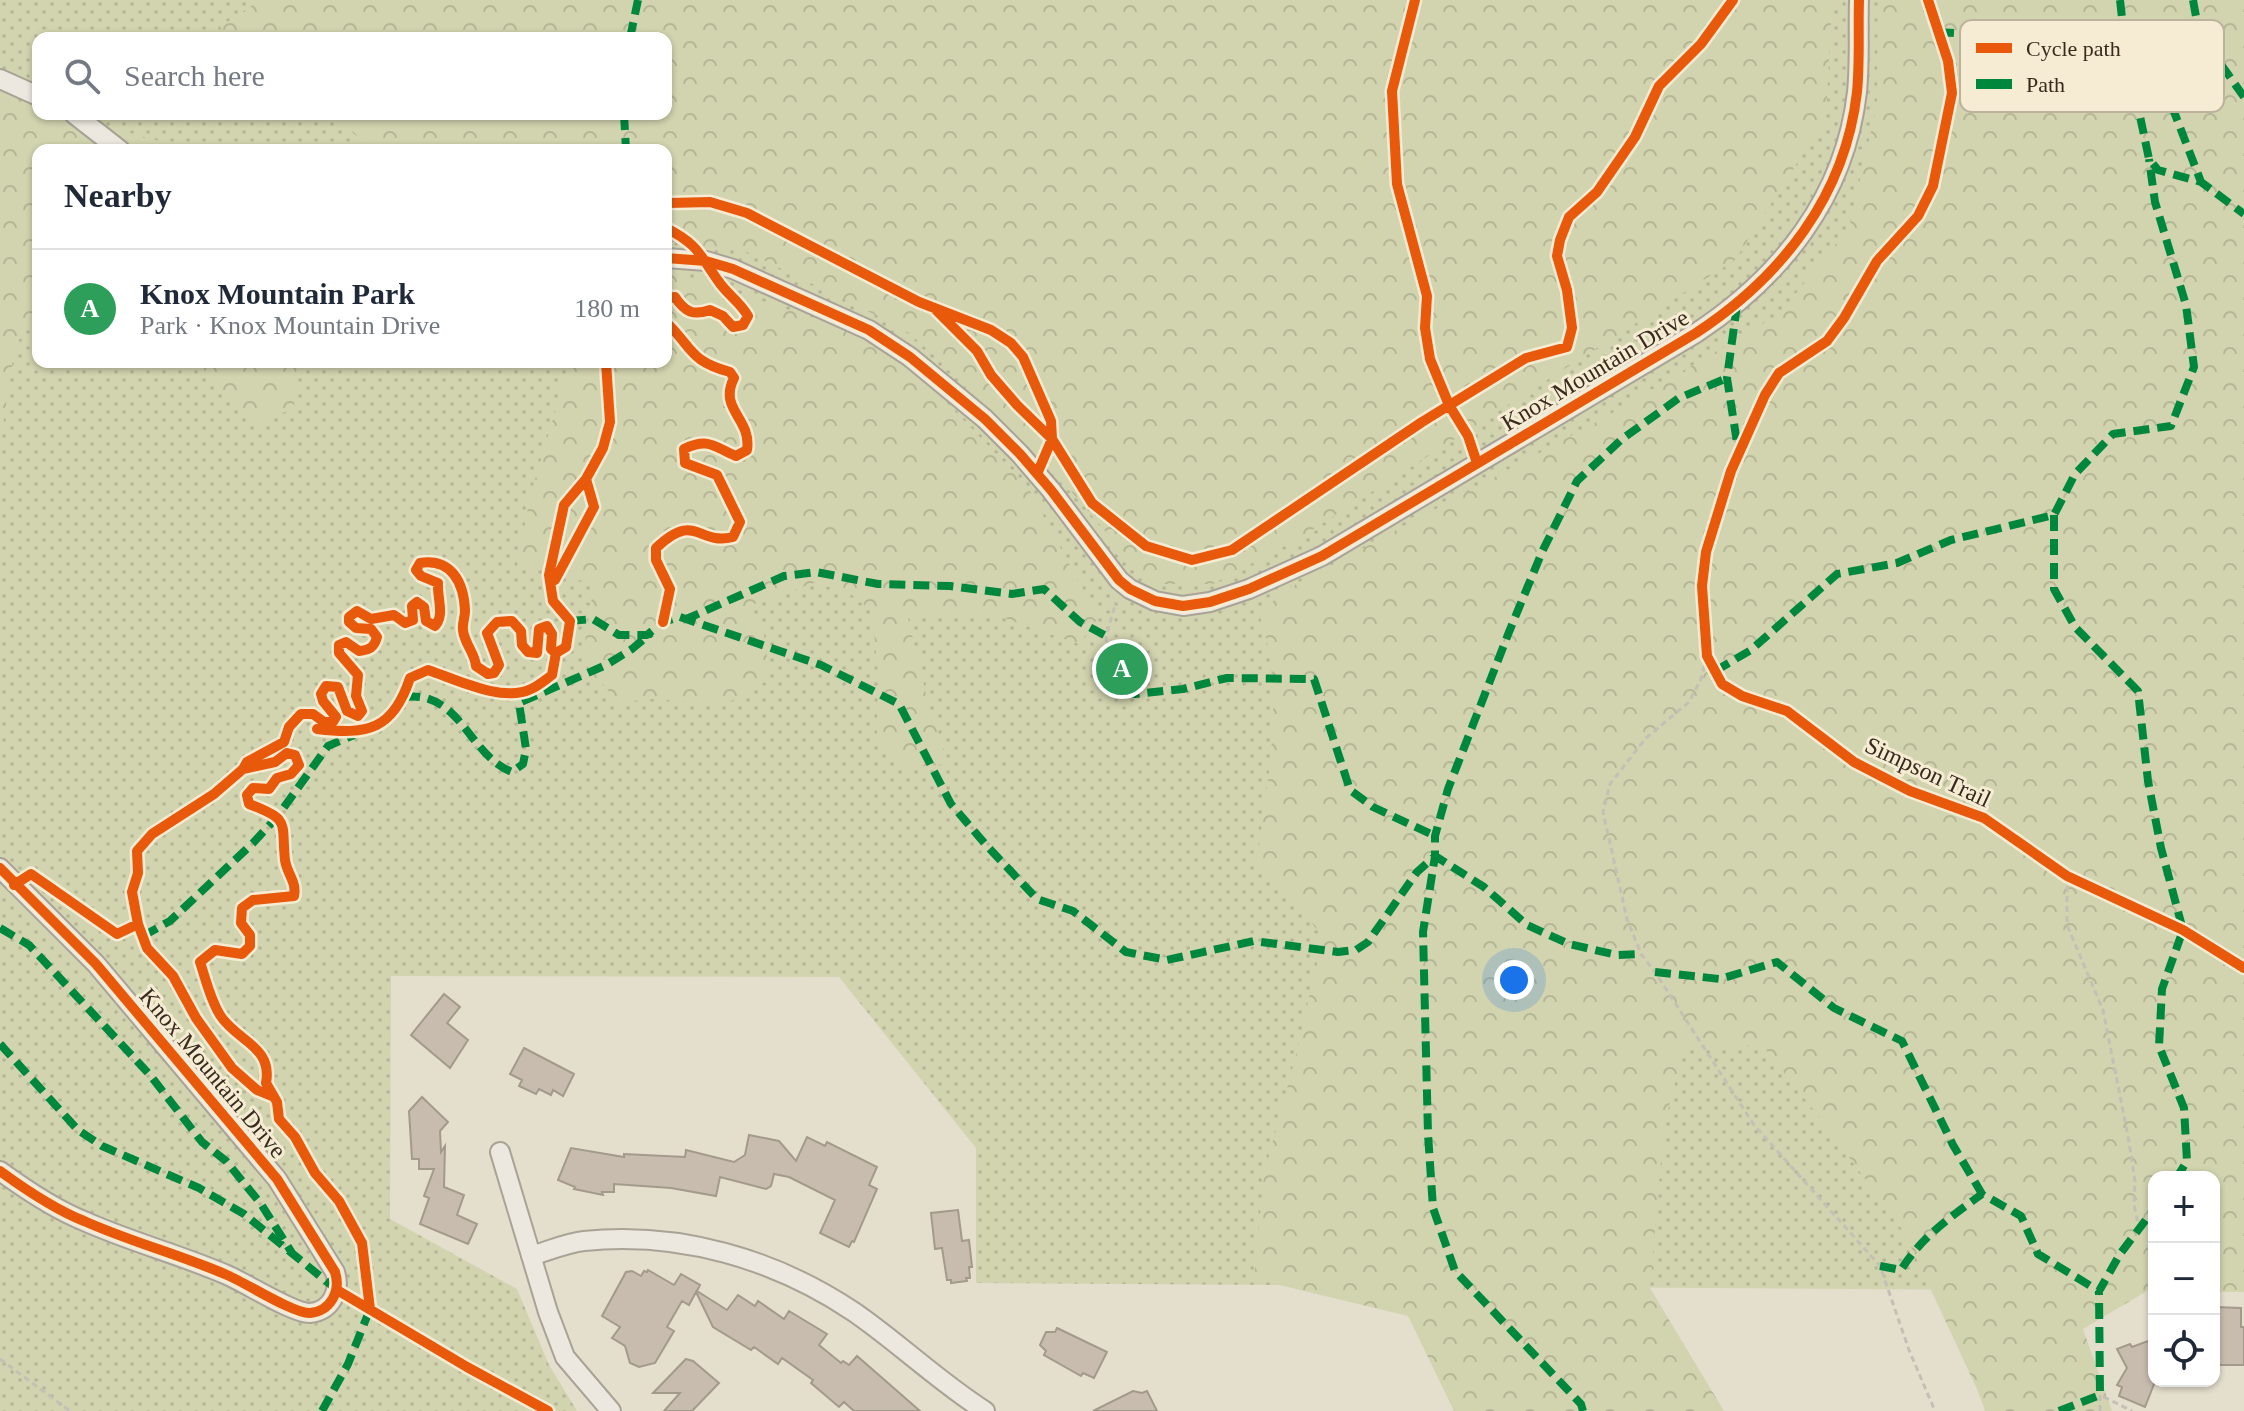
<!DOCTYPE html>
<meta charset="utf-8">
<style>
body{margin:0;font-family:Georgia,serif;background:#f6f6f7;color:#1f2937}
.controls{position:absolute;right:24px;bottom:24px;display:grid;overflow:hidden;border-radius:16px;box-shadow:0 2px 6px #0004}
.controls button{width:72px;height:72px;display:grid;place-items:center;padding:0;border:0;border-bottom:2px solid #e0e1e3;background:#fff;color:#1f2937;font:40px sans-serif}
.you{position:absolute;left:1514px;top:980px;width:28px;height:28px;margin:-20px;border:6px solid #fff;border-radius:50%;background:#1a73e8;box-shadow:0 0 0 12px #1a73e833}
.badge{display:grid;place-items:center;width:52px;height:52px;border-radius:50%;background:#d93025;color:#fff;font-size:26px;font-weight:700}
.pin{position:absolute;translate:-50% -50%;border:4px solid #fff;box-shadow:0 2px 8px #0006}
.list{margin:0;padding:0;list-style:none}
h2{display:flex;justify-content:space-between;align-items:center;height:104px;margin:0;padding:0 32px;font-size:34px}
h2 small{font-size:26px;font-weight:400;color:#747a83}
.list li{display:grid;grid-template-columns:52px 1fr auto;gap:24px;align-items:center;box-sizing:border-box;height:120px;padding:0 32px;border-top:2px solid #e0e1e3}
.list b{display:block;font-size:30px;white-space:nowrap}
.list p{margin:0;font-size:26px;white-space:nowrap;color:#747a83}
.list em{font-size:26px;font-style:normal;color:#747a83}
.icon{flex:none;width:44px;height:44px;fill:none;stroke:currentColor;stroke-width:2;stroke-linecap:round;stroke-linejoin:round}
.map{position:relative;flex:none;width:2244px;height:1411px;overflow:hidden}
.search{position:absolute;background:#fff;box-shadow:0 2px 6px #0004;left:32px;top:32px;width:640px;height:88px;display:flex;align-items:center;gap:20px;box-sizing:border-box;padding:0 28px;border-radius:16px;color:#747a83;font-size:30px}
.panel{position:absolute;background:#fff;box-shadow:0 2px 6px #0004;left:32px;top:144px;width:640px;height:224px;border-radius:16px}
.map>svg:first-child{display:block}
.grass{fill:url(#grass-dots);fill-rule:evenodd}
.forest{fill:url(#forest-crowns)}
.building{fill:#c8bcae;stroke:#a49a8c;stroke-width:2}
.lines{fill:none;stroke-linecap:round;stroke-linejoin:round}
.minor-casing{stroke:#a9a396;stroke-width:22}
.path{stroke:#c5bfb6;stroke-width:3;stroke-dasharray:6 4;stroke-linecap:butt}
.minor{stroke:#ece8df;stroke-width:18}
.quiet{stroke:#00873e;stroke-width:8;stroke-dasharray:16 8;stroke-linecap:butt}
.cycleway-casing{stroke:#f5ecd3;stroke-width:15}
.cycleway{stroke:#e8590c;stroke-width:10}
.labels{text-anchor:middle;stroke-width:6;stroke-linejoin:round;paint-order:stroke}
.street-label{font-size:24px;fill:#382b1e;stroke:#f5ecd3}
.key{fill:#f5ecd3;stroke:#bcb29d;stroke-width:2}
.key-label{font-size:22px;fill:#382b1e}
</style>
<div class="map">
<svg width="2244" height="1411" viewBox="0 0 2244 1411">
<defs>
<pattern id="grass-dots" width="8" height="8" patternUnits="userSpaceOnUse" patternTransform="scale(2)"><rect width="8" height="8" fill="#d2d4af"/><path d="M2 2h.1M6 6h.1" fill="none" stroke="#b5b696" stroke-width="1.8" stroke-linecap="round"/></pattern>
<pattern id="forest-crowns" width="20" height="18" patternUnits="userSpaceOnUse" patternTransform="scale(2)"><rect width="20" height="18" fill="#d2d4af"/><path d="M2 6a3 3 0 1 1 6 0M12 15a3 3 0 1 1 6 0" fill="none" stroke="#b5b696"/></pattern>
</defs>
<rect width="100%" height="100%" fill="#e4decd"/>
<path class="grass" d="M0,0h2244l-30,1177h-60v114l-1178,-8v-135l-137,-171 -448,-1 -1,243 127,70 32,76 28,46h-577zM38,38h628v76h-628zM38,150h628v212h-628z"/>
<path class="forest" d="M260,0h1572l-6,118 -91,142 -437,279 -85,45h-56l-40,-39 -100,-117 -113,-99 -157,-77 -81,-11v-91h-294l-21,-19 -34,-17h349v-76h-438l-8,-11z
M1878,0h366v1292h-30v-115h-60v114h-7l-64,38 29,82h-127l-8,-22 -73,-157 -77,-105 -65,-82 -78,2 -20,79 -14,162 74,123h-270l-46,-95 -154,-37 10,-105 32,-119 27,-119 -66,-75c10,-77 29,-168 3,-244l20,-24 322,-174 177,-105 70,-86 28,-123z
M0,96l38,13v5h14l116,29 14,7h-144v162l-23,34 -15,99z
M666,271l176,56 79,49 107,111 53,99 20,28 -22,30 -87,-30h-85l23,97 19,53 -47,4 -25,-34 1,-62 -6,-61 -24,-19 -34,-9 -70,25 18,13 8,58 -46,26 -71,-6 -35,3 -36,-42 12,-76 -77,-20 14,-71 39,-131h96z
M197,362h100l-3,46 -42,18z"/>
<path class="building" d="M444,994l16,13 -13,16 21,17 -18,28 -39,-33z
M524,1048l50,26 -11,22 -10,-6 -2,5 -12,-6 -3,5 -17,-8 3,-6 -12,-6z
M422,1097l26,25 -8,9 1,21 4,-6 -1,41 20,8 -7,20 20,9 -9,20 -48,-20 9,-26 -5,-2 10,-27h-15v-10h-7l-3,-48z
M749,1135l30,6 17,20 11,-24 18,9 2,-4 50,25 -8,18 8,4 -23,53 -2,-1 -3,6 -29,-14 15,-33 -46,-23 -15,-3 -3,12 -5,3 -46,-12 -4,19 -45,-8 -57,-4v8h-12l1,3 -29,-6 1,-2 -17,-7 13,-32 53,9v-3l61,3 1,-7 48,12 11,-7z
M958,1210l4,31 7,-1 3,27h-3l1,11h-4l1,3 -16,2v-3h-4l-5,-32 -7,1 -4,-36z
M648,1270l26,15 7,-11 19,11 -3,6 30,19 11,-15 17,11 3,-5 26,18 5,-8 38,23 -8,11 22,18 2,-2 6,4 8,-9 63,55h-66l-10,-9 -5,5 -28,-24 2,-3 -31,-22 -4,6 -24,-17 -3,3 -38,-23 -17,-35 -7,13 -7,-4 -15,26 7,4 -19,32 -16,4 -9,-4 -5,-17 -13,-8 8,-11 -18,-11 24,-44 6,-1 9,5 3,-5 3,1z
M2215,1307l26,1v19h3v38h-30z
M1057,1328l50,24 -13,26 -11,-5 -2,3 -37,-21 2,-4 -6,-6 6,-13h9z
M2148,1341l2,5 4,-2v40l-9,23 -26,-11 3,-9 -5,-2 10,-17 -10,-19 13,-5 2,3z
M686,1359l7,2 26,22 -27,28h-28l16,-18h-27z
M1133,1391l9,2 5,-2 10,20h-64z"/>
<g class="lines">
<g class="minor-casing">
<path id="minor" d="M0,79l38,17
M74,114l46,36
M666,258l40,3 27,8 136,61 41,27 75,62 35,35 31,36 68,90 11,9 25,12 28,5 27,-4 39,-13 73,-33 374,-223c85,-56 149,-136 161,-241 3,-30 1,-62 2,-92
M0,868l96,96 181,215 58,93c6,19 -4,39 -25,41 -16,1 -64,-30 -83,-38 -46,-20 -96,-33 -143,-54 -30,-12 -58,-31 -84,-50
M500,1152l48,160 17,45 46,54
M531,1256c17,-5 35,-13 53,-15 95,-10 191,18 270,71 45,31 85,70 131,99"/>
</g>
<path class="path" d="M1707,656l-6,23 -12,23 -43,36 -36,46 -7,28 24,107 14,35 14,18 99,153 126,141 29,84 26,61
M1107,672l-1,-36 10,-34
M2067,876v49l36,85 25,126 7,45 -1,24 5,23
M0,1359l70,52
M2100,1411v-16l32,16"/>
<use href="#minor" class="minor"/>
<path class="quiet" d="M2120,0l5,45 24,114 9,11 43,12 43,32
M2193,0l6,33 45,64
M1938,32l187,13 48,64 28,73
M630,38l8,-38
M624,114l2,36
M1737,305l-10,73 11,71
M2054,515v74l21,38 63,64 10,90 13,67 22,82 -21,59 -3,57 25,62 3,53 -10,16
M684,620l100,-44 32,-4 62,12 72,2 62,8 32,-5 36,33 26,14
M570,621l23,-2 26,16h28l16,-13 17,-5 141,48 78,39 52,100 35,41 51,54 36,12 53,41 41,8 87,-19 84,11 18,-2 12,-8 49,-70 18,-16 49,31 43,38 42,19 48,11 24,-1
M1715,671l36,-21 86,-76 60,-11 54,-23 103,-25 21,-41 38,-40 58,-8 23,-59 -8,-62 -31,-103 -6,-43
M1107,672l28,22 48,-5 44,-11 87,1 36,111 23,17 62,29
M404,697c57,-7 64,58 108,75l11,-8 3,-15 -7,-46 87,-38 26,-16 19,-16
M0,928l29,17 121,130 52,67 24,19 35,43 31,49
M143,936l27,-15 83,-78 24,-26 51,-71 26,-11
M1655,972l65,7 57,-17 57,46 68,33 51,104 29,49
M0,1044l78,86 24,16 97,42 45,26 93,76
M1880,1266l21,4c20,-33 51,-54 81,-76l39,22 17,38 61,37 21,-37 34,-45
M322,1411l26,-47 22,-55v-7
M1583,1411l-2,-7 -126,-133 -22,-63 -5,-74 -5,-202 12,-76v-20l13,-47 61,-157 33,-80 35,-71 45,-42 57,-41 48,-20
M2059,1411l41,-16 -1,-104"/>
<g class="cycleway-casing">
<path id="cycleway" d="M1415,0l-23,91 5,93 30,112 -2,32 5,31 19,46 19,31 9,27
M1928,0l20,61 4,32 -19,93 -15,30 -41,45 -33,57 -17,23 -48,32 -14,22 -34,76 -25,81 -4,34 5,70 15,28 20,12 45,15 67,51 56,29 74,27 83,58 116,54 61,38
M666,201l3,2 41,-1 37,11 172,89 72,28 20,13 12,14 28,64 1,18 -15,35
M666,228c33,17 33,26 53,54 9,13 21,20 29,34l-5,9 -10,2 -10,-11 -13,-6c-17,6 -25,2 -35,-13l-9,1
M666,258l40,3 27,8 136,61 41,27 75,62 35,35 31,36 68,90 11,9 25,12 28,5 27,-4 39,-13 73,-33 374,-223c85,-56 149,-136 161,-241 3,-30 1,-62 2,-92
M934,308l43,43 14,24 26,30 35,34 40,64 54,43 46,14 40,-10 190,-128 104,-64 41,-11 5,-19 -5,-38 -10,-34 3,-16 9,-23 28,-25 38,-55 24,-51 42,-42 32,-44
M555,580l39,-73 -8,-28
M663,622l7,-33 -14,-29v-12c40,-38 41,-2 77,-11l7,-15 -23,-47 -32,-12 -1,-14c25,-12 30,-2 52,7l11,-6c5,-32 -29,-40 -13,-72l-4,-6c-41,-11 -37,-24 -64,-50
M317,729c51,6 76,1 93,-51l18,-8c27,9 75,33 103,19 7,-3 14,-9 21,-14l4,-22
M0,868l96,96 181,215 58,93c6,19 -4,39 -25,41 -16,1 -64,-30 -83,-38 -46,-20 -96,-33 -143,-54 -30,-12 -58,-31 -84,-50
M14,885l17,-11 86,60 21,-10 -6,-32 6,-19 -1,-22 15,-17 62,-40 29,-25
M138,924l9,24 26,28 23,42 36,50 25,22 17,7
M337,1290l130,77 81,44
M370,1309l-8,-66 -23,-42 -24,-28 -20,-36 -16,-18 -2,-17 -11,-19c7,-37 -30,-42 -46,-68 -10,-16 -14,-35 -20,-53l15,-12 27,4 8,-8v-11l-9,-12 1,-15 11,-8 41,-4c3,-14 -7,-22 -9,-36 -4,-39 6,-40 -36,-56l-2,-9 6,-7 16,1 8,-11 14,-4 8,-9 -4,-10 -8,-2 -12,9 -32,7 4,-7 37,-20 5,-15 12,-13h12l11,8h9l3,-5 -13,-16 -2,-7 5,-8 12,1 9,24 11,5 4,-5 -6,-15 2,-21 -19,-22v-8l7,-3 13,9c10,-1 15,-3 18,-14l-6,-8 -15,-1 -7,-6v-5l8,-6 14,8 23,-4 11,8 8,-3 -1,-14 5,-4 7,5 2,14 9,5c10,-11 2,-28 3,-43l-17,-7 -5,-6 4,-7c31,-5 44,19 45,48 0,6 -3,13 -2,19 1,13 12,23 13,36l12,8 6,-1 5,-8 -12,-32 10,-11 15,-1 9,10 1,14 6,7 9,1 2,-24 8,-3 5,8 -1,15 5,4 10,-6 4,-26 -17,-20 -4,-26 15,-70 22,-26 17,-31 7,-26 -4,-60"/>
</g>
<use href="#cycleway" class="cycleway"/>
</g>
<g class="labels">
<g class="street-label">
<text transform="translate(1595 370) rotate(-31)" y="8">Knox Mountain Drive</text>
<text transform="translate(1928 772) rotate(25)" y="8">Simpson Trail</text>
<text transform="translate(213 1073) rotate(50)" y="8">Knox Mountain Drive</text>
</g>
</g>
<rect x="1960" y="20" width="264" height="92" rx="12" class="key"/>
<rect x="1976" y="43" width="36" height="10" fill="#e8590c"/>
<rect x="1976" y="79" width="36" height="10" fill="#00873e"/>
<g class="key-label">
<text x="2026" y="56">Cycle path</text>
<text x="2026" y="92">Path</text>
</g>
</svg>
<div class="controls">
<button>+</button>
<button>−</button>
<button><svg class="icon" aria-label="locate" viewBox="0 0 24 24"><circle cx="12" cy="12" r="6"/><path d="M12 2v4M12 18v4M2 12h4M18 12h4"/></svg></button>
</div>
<div class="you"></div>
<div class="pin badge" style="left:1122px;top:669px;background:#2e9e5b">A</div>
<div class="search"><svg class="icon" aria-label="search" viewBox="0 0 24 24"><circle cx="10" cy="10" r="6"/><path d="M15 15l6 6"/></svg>Search here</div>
<section class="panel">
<h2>Nearby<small></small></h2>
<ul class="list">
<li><span class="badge" style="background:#2e9e5b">A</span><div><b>Knox Mountain Park</b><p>Park · Knox Mountain Drive</p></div><em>180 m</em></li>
</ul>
</section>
</div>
